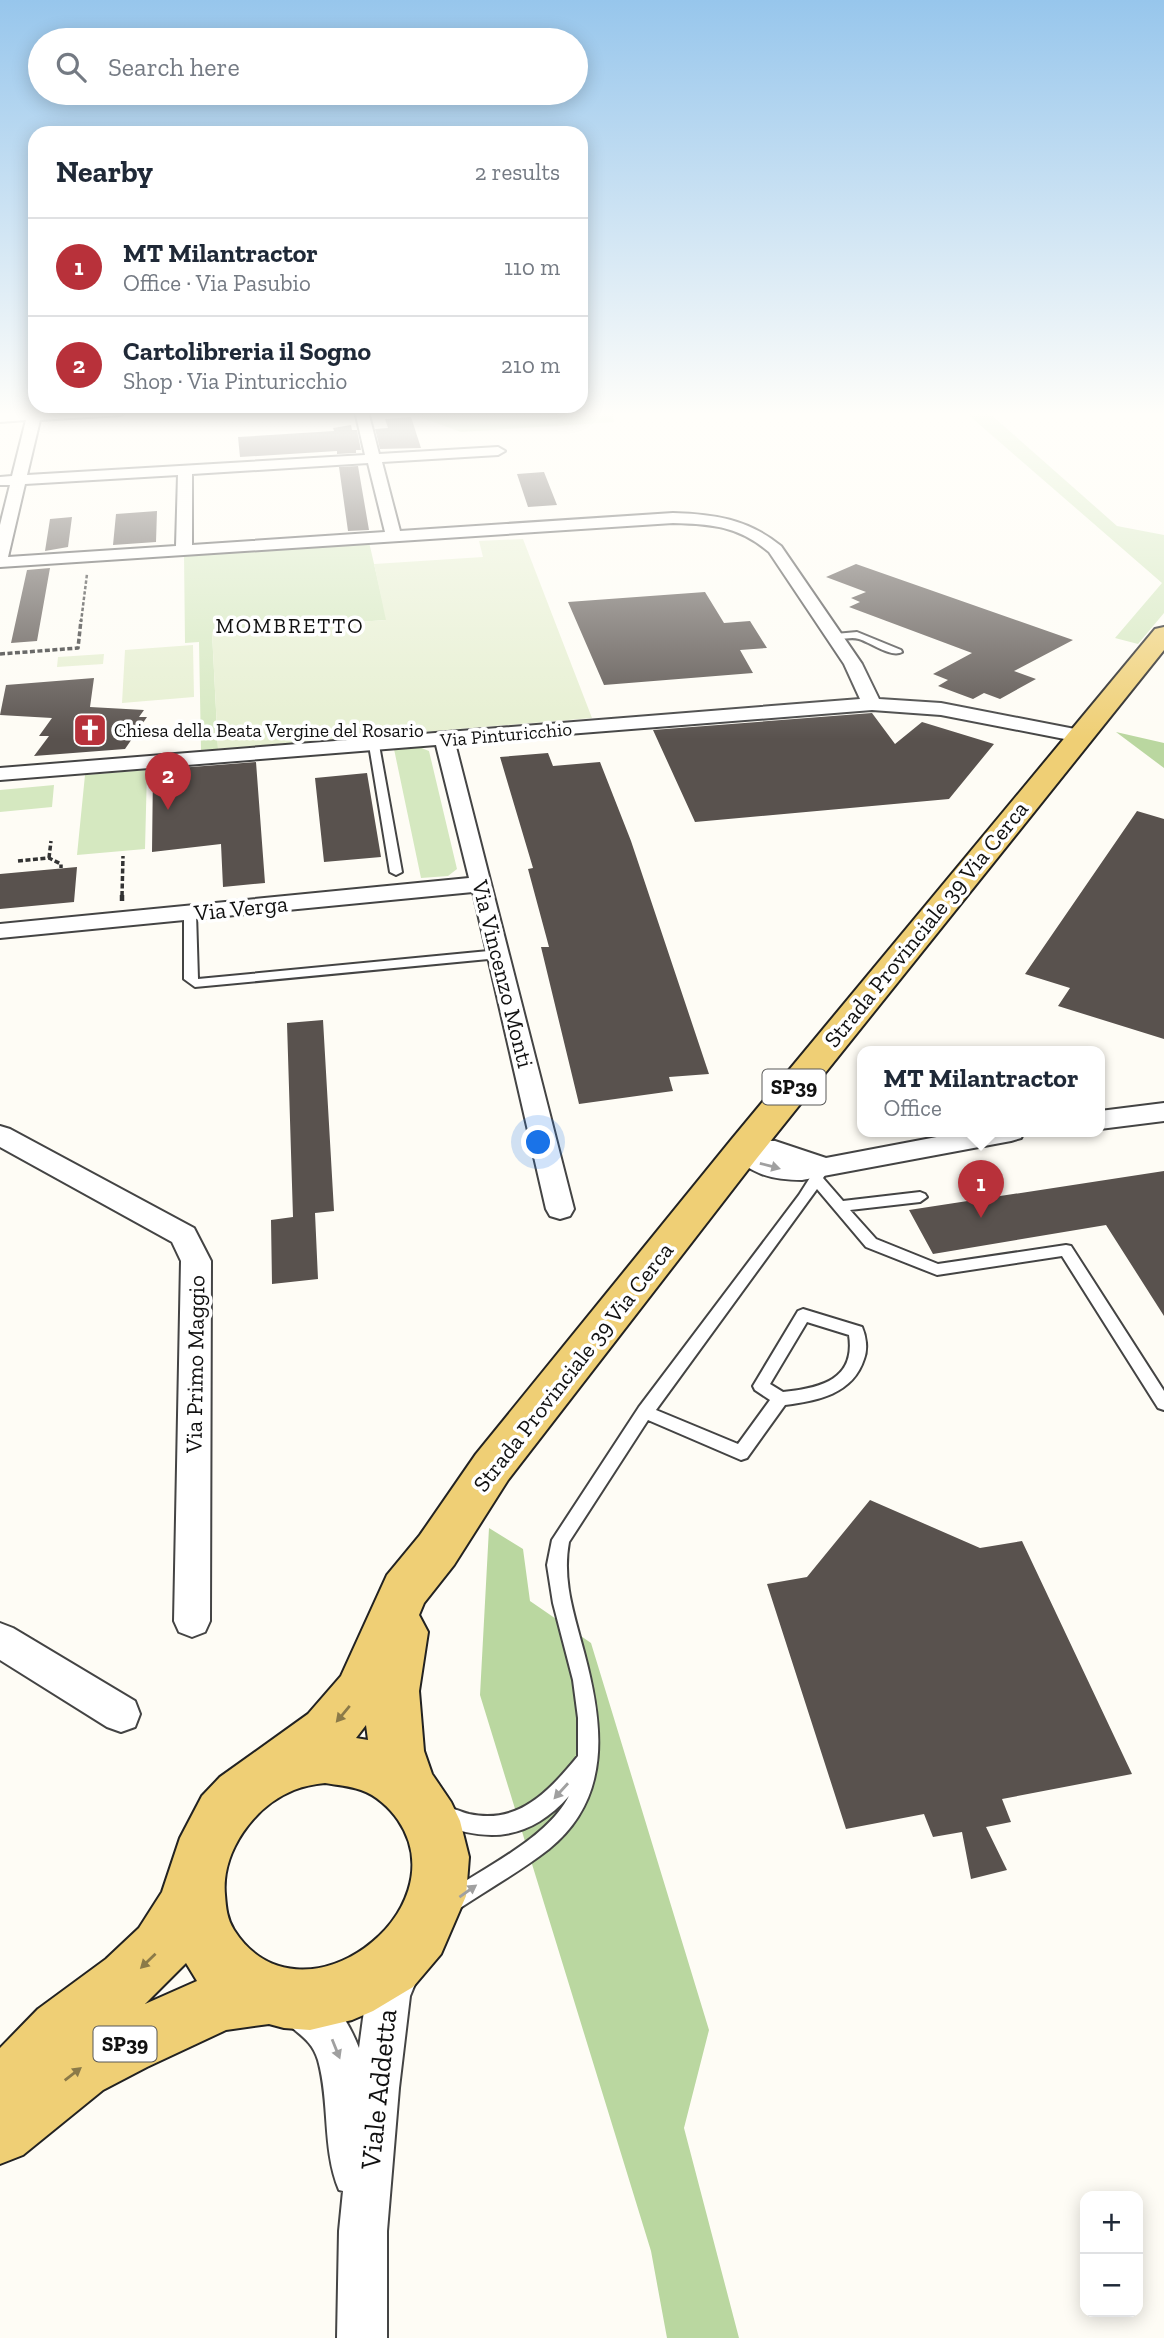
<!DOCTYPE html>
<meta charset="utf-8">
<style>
body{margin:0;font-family:"Zilla Slab",serif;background:#f2f2f3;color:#1f2937}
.controls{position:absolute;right:21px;bottom:21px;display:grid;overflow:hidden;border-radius:14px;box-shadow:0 4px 18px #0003}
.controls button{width:63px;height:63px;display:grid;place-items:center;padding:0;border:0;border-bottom:2px solid #e0e1e3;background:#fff;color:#1f2937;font:35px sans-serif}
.you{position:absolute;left:539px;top:1143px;width:24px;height:24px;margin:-18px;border:5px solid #fff;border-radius:50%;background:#1a73e8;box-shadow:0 0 0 10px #1a73e833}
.badge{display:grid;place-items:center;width:46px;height:46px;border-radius:50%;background:#b8313a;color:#fff;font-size:23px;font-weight:700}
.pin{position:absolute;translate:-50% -58px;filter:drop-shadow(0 2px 4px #0008)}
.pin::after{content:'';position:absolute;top:37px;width:24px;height:21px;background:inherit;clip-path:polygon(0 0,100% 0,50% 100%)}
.popup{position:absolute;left:857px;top:1046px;width:248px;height:91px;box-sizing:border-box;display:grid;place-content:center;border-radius:14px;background:#fff;filter:drop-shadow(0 2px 5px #0005);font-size:23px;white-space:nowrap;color:#747a83}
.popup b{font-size:26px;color:#1f2937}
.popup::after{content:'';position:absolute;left:50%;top:100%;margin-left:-14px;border:14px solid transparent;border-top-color:#fff}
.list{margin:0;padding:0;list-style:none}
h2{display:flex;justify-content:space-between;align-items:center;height:91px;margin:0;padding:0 28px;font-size:30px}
h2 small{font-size:23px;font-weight:400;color:#747a83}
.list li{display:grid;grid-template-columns:46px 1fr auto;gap:21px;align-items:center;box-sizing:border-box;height:98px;padding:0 28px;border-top:2px solid #e0e1e3}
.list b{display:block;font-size:26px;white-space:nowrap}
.list p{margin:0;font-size:23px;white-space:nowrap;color:#747a83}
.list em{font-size:23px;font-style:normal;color:#747a83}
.icon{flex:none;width:38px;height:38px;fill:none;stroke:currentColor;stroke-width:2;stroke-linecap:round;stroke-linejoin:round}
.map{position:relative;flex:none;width:1164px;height:2338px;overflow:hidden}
.search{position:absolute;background:#fff;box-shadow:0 4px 18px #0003;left:28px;top:28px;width:560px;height:77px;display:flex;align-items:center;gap:18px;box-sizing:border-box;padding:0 24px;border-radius:38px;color:#747a83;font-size:26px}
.panel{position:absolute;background:#fff;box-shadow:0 4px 18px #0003;left:28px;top:126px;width:560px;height:287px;border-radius:21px}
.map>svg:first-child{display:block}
.green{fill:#d5e8c0}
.forest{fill:#bad7a0}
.pitch{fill:#e6efd1}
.building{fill:#59524e}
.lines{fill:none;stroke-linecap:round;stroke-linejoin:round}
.service-casing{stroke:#444;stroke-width:4}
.minor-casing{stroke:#444;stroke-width:4}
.primary-casing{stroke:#222;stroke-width:4}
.path-far2{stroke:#333;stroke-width:2.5;stroke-dasharray:3.5 2;stroke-linecap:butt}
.path-far1{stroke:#333;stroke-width:3.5;stroke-dasharray:5 2.5;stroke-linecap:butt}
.path{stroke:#333;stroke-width:4.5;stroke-dasharray:6 3.5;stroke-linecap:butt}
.service{fill:#fff;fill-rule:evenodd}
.minor{fill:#fff;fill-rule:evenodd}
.primary{fill:#efcf75;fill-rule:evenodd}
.oneway{fill:#a0a0a0}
.oneway2{fill:#8b7a48}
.labels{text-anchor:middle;stroke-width:7;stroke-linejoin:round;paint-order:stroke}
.far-poi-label{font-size:19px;fill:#111;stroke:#fff;text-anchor:start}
.far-street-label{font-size:19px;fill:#111;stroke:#fff}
.far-quarter-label{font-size:21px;letter-spacing:2px;fill:#111;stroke:#fff}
.shield{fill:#fff;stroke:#585858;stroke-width:2}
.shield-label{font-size:21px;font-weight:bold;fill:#111}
.street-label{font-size:23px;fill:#111;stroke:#fff}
.near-street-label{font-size:28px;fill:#111;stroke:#fff}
</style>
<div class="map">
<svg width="1164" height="2338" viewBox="0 0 1164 2338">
<rect width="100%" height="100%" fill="#fefcf5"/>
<path class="green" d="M403,411h209l2,11 -153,10z
M964,411h23l130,115 47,9v78l-26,31 -23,-6 47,-55z
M369,542l18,78 -175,12 6,117 -17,1 -2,-108 -14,1 -1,-88z
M419,747l10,4 28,118 -9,7 -27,2 -27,-129z
M147,770l-2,79 -68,6 8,-80z
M54,785l-2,22 -52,5v-22z"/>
<path class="forest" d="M1116,732l48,11v25z
M489,1528l34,21 7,52 61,42 118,387 -25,98 55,210h-72l-16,-87 -171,-556z"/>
<path class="pitch" d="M523,539l69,179 -374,31 -6,-117 174,-12 -12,-56 109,-7 -4,-16z
M193,645l1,52 -72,6 3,-53z
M104,654l-1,10 -46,3 1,-10z"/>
<path class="building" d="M411,417l10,31 -41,1 -5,-20 13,-1 -3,-9z
M351,425l1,5h5l4,20h-5v3l-19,1v-3l-97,6 -2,-20 96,-6 -1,-3z
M358,466l11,64 -21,1 -9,-64z
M544,472l13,33 -29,2 -11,-33z
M157,511l-1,31 -43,3 3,-31z
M72,517l-4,30 -23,4 5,-32z
M856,564l217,76 -59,31 22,8 -36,20 -16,-6 -11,6 -35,-13 10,-6 -15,-6 39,-21 -123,-46 11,-5 -9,-4 15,-6 -40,-15z
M50,568l-13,73 -26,2 16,-73z
M705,592l19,31 26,-2 17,27 -27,2 13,23 -149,12 -36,-83z
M94,678l-4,29 54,3 -5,7h8l-22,32 -91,7 15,-20h-10l13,-18 -52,-3 6,-30z
M872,713l23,31 27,-22 72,22 -45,55 -254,23 -42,-92z
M548,753l5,13 47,-4 31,79 78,233 -40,3 4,14 -94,13 -38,-157h8l-21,-78 5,-1 -33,-111z
M256,762l9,121 -42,4 -2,-43 -69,8 1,-82z
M367,773l14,84 -57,5 -9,-84z
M1137,811l27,8v220l-106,-33 12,-18 -45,-14z
M77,867l-3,35 -74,7v-35z
M323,1020l11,191 -19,2 3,66 -46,5 -1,-64 22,-3 -6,-194z
M1164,1171v145l-58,-91 -173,29 -24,-44z
M870,1500l110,48 42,-7 110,233 -130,25 9,23 -25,5 21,43 -36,9 -9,-47 -29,5 -9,-23 -78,15 -79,-245 40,-7z"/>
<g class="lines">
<g class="service-casing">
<path id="service" d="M857,632l44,18 1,2c-11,6 -30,-9 -43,-13 -10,-3 -20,3 -28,-2l4,-3z
M374,742l5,3 23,127 -6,3 -6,-3 -21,-127z
M190,910l6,3 2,66 301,-29 6,4 -6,4 -304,29 -11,-8v-66z
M823,1163l7,5 -7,10 20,23 77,-9 5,2 2,3 -7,5 -70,8 26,29 62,25 128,-19 5,1 93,145v19l-6,-2 -96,-152 -125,19 -71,-28 -49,-58 -161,221 82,34 32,-44 -15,-10 -2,-4 45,-75 5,-2 59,18c4,9 6,22 2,32 -11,35 -47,42 -79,46l-38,53 -6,2 -93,-40 -79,122c-7,39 5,72 15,110 19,71 29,145 -35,197 -28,22 -59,39 -89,59l-7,4 -7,-4 -4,-7 4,-7c38,-27 101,-55 123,-98 -38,43 -80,48 -131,27l-3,-7 3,-7c11,-4 20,2 31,5 50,11 80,-23 109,-58v-38l-5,-38 -20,-77 -6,-38 5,-25 87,-133 160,-212 19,-30zM807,1322l42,13c7,45 -29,53 -66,57l-13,-8z"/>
</g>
<g class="minor-casing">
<path id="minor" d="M127,411l-6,4 -81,5 -13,55 338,-20 -10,-44h13l11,43 119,-7 7,4 -7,4 -116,7 18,69 273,-18c40,1 75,6 108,33l81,118 17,35 62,4 139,27 10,6 -10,6 -139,-27 -69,-5 -417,33 119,466 -4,7 -10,3 -10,-3 -4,-7 -73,-317 -473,46v-14l469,-46 -33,-133 -436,35v-12l860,-69 -16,-35 -75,-112c-31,-26 -57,-28 -96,-29l-673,44v-42l10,-40h-10v-8l12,-1 14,-56 -26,2v-8zM368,463l17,69 -193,13v-71zM178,475l-2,71 -168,11 17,-73z
M1164,1103v18l-64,8v-18z
M0,1126l10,3 184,99 17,33 -1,360 -5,11 -13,5 -13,-5 -5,-11 7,-360 -9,-19 -172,-95z
M963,1132h61l-3,6 -10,3 -209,39c-29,0 -56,-6 -72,-31l4,-6 10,-3 31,1 51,17z
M0,1623l13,5 122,73 5,13 -5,13 -14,5 -14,-5 -107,-67z
M400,1945l15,7 7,15 -12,29 -11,92 -12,143v107h-50l2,-107 4,-40 -4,-1c-17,-41 -9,-88 -21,-130 -7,-23 -23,-26 -35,-42 -3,-4 -4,-10 -6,-15l6,-16 16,-6c32,13 47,35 60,67l7,-52 19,-44z"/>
</g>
<g class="primary-casing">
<path id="primary" d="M1164,627v23l-407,508 -249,322 -54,85 -30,38 -5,12 9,17 -9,59 5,60 8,23 19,28 9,19 9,36 -3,39 -25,58 -28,33 -40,24 -21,9 -42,10 -26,-2 -15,-4 -43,6 -79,37 -44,23 -80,65 -23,9v-116l38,-39 68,-50 33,-31 23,-36 18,-54 22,-42 18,-19 88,-63 33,-38 46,-101 33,-40 56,-81 255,-314 424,-511zM366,1725l2,15 -12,-2zM325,1783c12,2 25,3 36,7 15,5 29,18 37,30 63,92 -98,213 -164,110 -7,-11 -8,-22 -9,-35 -4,-43 29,-89 69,-105 10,-4 21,-6 31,-7zM186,1963l11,18 -52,23z"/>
</g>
<path class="path-far2" d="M81,622l6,-48"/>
<path class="path-far1" d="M0,654l78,-6 3,-28
M49,858l2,-17
M18,861l31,-3 12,6v4
M122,896l1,-40"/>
<path class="path" d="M122,901v-6"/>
<use href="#service" class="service"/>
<use href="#minor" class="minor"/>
<use href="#primary" class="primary"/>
</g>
<defs><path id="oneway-solid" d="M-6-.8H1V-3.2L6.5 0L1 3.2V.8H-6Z" transform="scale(1.75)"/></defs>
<g class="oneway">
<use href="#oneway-solid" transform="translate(770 1166) rotate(15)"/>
<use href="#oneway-solid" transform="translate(561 1791) rotate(132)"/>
<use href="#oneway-solid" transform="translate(468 1891) rotate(-35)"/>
<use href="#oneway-solid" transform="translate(336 2049) rotate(68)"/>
</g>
<g class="oneway2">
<use href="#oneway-solid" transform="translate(343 1714) rotate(130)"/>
<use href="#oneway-solid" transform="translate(148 1961) rotate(136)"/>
<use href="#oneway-solid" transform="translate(73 2074) rotate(-38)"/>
</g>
<linearGradient id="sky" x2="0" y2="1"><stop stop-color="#97c6ec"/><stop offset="0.56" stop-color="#fffefa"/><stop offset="1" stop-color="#fffefa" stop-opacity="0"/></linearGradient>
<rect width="1164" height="739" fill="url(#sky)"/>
<defs>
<g id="church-square" transform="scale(1.75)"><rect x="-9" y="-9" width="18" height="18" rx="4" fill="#b8313a" stroke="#fff"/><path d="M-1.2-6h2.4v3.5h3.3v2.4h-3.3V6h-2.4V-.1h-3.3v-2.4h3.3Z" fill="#fff"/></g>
</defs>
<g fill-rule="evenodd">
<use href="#church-square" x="90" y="730"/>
</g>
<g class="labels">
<g class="far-poi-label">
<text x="114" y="737">Chiesa della Beata Vergine del Rosario</text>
</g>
<g class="far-street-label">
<text transform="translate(506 734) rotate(-5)" y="7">Via Pinturicchio</text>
</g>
<g class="far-quarter-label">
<text x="290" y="633">MOMBRETTO</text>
</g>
<g class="shield">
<rect x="762.5" y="1069.5" width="63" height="35" rx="5"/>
<rect x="93.5" y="2026.5" width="63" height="35" rx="5"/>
</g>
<g class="shield-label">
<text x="794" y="1094">SP39</text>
<text x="125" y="2051">SP39</text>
</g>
<g class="street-label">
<text transform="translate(241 908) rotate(-6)" y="8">Via Verga</text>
<text transform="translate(926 924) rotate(-51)" y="8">Strada Provinciale 39 Via Cerca</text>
<text transform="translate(503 974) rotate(76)" y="8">Via Vincenzo Monti</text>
<text transform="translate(195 1364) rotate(-89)" y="8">Via Primo Maggio</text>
<text transform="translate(573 1367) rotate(-52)" y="8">Strada Provinciale 39 Via Cerca</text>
</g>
<g class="near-street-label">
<text transform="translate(378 2089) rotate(-84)" y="10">Viale Addetta</text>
</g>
</g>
</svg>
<div class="controls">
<button>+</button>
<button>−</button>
</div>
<div class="you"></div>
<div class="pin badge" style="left:981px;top:1218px">1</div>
<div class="popup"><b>MT Milantractor</b>Office</div>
<div class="pin badge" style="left:168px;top:810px">2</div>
<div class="search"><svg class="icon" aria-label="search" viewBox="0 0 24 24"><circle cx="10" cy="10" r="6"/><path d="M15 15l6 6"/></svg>Search here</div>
<section class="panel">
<h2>Nearby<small>2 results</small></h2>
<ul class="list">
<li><span class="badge">1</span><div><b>MT Milantractor</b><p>Office · Via Pasubio</p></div><em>110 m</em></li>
<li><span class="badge">2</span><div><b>Cartolibreria il Sogno</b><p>Shop · Via Pinturicchio</p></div><em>210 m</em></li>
</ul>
</section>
</div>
